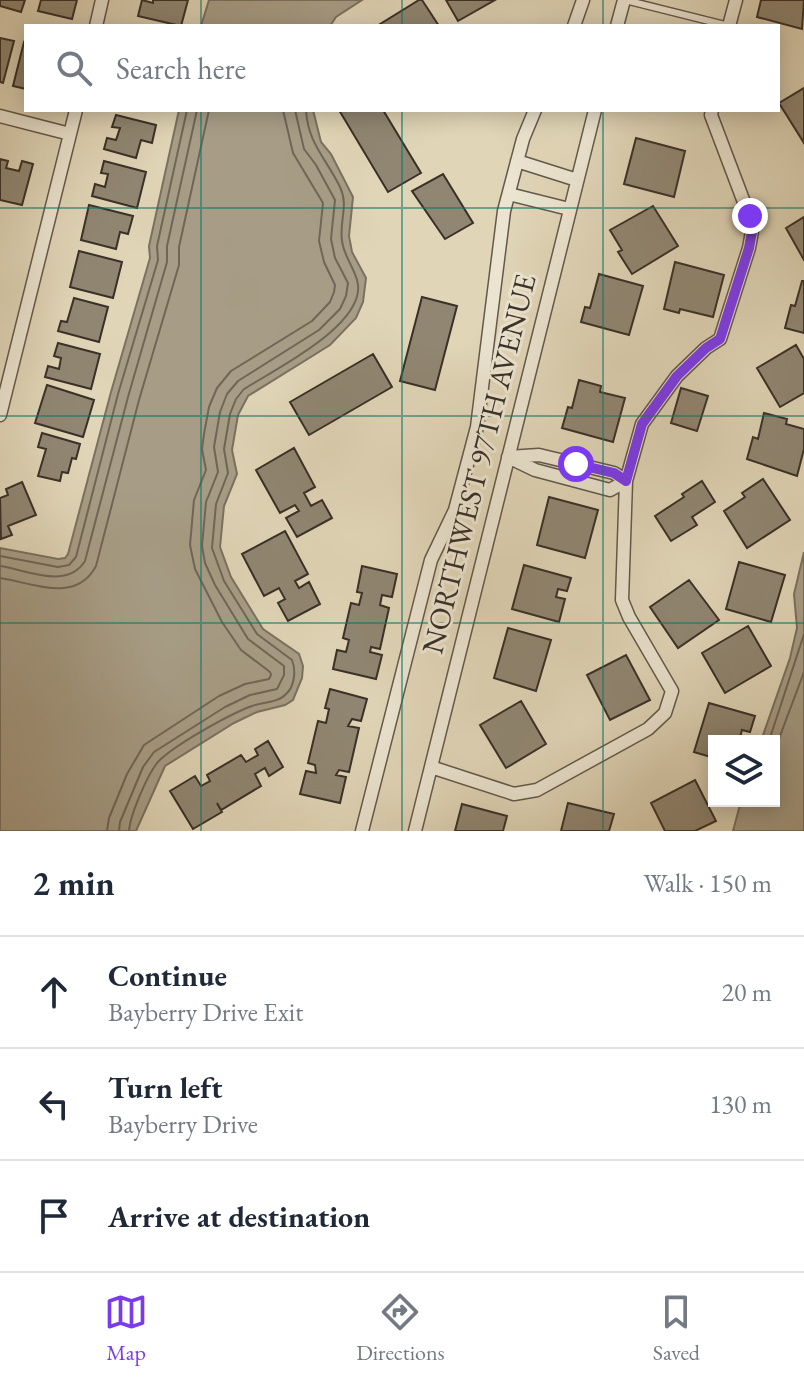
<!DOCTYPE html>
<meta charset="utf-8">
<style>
body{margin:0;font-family:"EB Garamond",serif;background:#f2f2f3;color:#1f2937}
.controls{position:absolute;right:24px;bottom:24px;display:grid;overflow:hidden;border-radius:0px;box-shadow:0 4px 20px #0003}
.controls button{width:72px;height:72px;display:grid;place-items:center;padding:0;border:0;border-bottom:2px solid #e0e1e3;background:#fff;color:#1f2937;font:40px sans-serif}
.stop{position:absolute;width:24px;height:24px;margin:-18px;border:6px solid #7c3aed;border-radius:50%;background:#fff}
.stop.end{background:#7c3aed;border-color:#fff;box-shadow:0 2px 8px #0008}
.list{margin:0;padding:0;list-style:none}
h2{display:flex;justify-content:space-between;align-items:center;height:104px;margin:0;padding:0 32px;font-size:34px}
h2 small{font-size:26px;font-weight:400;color:#747a83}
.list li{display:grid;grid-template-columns:52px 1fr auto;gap:24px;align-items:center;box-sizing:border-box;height:112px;padding:0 32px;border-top:2px solid #e0e1e3}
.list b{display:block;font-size:30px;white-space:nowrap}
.list p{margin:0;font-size:26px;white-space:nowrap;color:#747a83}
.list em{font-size:26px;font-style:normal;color:#747a83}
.icon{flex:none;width:44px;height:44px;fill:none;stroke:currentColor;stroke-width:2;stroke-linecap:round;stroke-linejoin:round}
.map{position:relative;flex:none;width:804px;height:831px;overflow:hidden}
.search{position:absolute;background:#fff;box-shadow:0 4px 20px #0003;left:24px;right:24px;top:24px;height:88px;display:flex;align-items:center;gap:20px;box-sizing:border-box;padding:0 28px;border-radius:0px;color:#747a83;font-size:30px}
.sheet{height:440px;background:#fff}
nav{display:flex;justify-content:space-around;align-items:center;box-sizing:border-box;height:112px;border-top:2px solid #e0e1e3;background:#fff;font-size:22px;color:#747a83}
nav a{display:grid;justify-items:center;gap:4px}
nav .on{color:#7c3aed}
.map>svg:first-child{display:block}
.water{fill:#a79d86;stroke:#7b7160;stroke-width:2}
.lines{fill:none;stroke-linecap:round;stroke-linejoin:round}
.shore{stroke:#706656;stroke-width:2}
.building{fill:#908672;stroke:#393027;stroke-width:2}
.lane-casing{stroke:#63594b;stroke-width:9}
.street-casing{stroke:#63594b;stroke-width:15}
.lane{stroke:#ebe4d0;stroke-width:6}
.street{stroke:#ebe4d0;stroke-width:12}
.route{stroke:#7c3aed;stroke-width:10}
.grid{fill:none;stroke:#0f766e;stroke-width:2;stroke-opacity:0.55}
.labels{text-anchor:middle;stroke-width:6;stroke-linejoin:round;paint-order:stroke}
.street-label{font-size:30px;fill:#393027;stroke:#ebe4d0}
</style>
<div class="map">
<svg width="804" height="831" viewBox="0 0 804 831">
<rect width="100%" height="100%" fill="#e0d5b7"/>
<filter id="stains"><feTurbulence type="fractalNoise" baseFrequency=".0025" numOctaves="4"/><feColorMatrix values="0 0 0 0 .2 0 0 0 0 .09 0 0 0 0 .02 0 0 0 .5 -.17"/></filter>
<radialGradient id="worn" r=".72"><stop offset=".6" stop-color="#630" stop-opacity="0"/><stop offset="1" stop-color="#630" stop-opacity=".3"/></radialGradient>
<path class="water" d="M209,0h153l-26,17 -6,9h-129z
M179,110h134l8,32 10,12 22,43 -4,39 3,16 14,26 -3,24 -7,16 -26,27 -82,51 -10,19 -6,35 5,24 -13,32 -4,41 11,30 32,52 36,25 4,12 -1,12 -9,22 -8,5 -28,7 -23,11 -69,43 -29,65h-136v-283l58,11 7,-1 3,-4 43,-162 39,-134 -1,-12z
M804,552v279h-71l8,-30h33v-60h-13l29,-83 7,-30 -3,-34z"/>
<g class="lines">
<path class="shore" d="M0,556l58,11 11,-2 7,-8 42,-163 40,-134 -1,-14 30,-136
M0,566c27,4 67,24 85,-5l43,-164 39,-135v-16l30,-136
M0,578c33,5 76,26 96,-12l43,-166 40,-135v-18l30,-137
M769,741l35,-107
M774,752l30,-80
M107,831l2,-13 18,-44 17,-29 75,-49 26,-12 24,-5 2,-4 -1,-3 -29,-22 -19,-28 -27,-53 -5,-24 4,-45 12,-30 -4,-21 2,-15 5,-27 8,-19 14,-17 81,-50 18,-19 4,-10 1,-7 -11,-23 -5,-21 4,-38 -30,-50 -10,-43
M119,831l1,-9 23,-55 11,-15 71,-45 25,-12 27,-6 7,-14v-9l-36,-27 -33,-54 -10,-22 -3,-17 4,-44 12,-30 -4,-25 6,-35 7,-18 11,-13 81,-51 21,-21 6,-13 2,-13 -13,-25 -4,-19 4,-39 -19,-35 -12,-16 -9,-39
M129,831c1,-16 18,-55 28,-68 15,-17 73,-49 95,-57 10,-4 26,-3 34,-12 9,-8 10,-24 6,-34l-35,-26 -33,-53 -12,-33 4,-44 12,-31 -4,-24 6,-35 6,-15 8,-10c30,-19 126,-66 113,-109 -4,-14 -13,-24 -15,-39 -3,-20 7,-35 -2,-54 -14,-29 -32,-43 -34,-77"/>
</g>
<path class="building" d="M0,0h25l-4,12 -21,-6z
M41,0h36l-5,19 -34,-8z
M142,0l11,3v-3h35l-7,26 -43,-10z
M419,0h3l17,26h-62z
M446,0h49l-37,21z
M761,0h43l-2,29 -45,-12z
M0,38l14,3 -11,42 -3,-1z
M24,42l2,1v46l-13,-3z
M804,88v55l-25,-40z
M339,110h44l38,63 -33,19z
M116,115l40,10 -4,18 -11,-3 -5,18 -32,-9 3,-11 9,2 4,-12 -8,-1z
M636,138l49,13 -11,46 -50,-13z
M0,159l8,2 -2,7 13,3 3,-10 11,3 -11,41 -22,-5z
M104,161l42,11 -9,36 -45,-12 3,-12 10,3 3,-13 -7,-1z
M443,174l30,49 -28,16 -33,-48z
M89,205l44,11 -5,18 -8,-2 -4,17 -35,-9z
M653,206l25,40 -46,28 -14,-22 4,-2 -12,-20z
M804,217v43l-18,-32z
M79,251l43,11 -9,36 -43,-11z
M675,262l49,13 -11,42 -33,-8 -1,4 -15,-4z
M599,274l44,12 -14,49 -48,-13 4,-15 5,1z
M802,281h2v52l-19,-5 6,-23 4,1z
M422,297l35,9 -22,84 -35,-9z
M74,298l34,9 -9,35 -41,-11 3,-10 6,1z
M58,343l42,11 -9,35 -46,-12 3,-11 11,3 2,-11 -7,-2z
M796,345l8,14v34l-24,14 -23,-39z
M373,354l19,33 -83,48 -19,-33z
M579,380l22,6 -1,6 25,6 -12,44 -51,-14 6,-21 4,1z
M47,385l47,15 -11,37 -48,-14z
M681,388l27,8 -11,35 -26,-8z
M764,413l23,6 -1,5 18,5v20l-7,27 -50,-17 6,-22 5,2z
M42,433l38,11 -4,15 -4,-1 -4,15 -6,-1 -2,9 -22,-5 8,-27 -8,-2z
M294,448l21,39 -11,6 7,13 11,-6 10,18 -35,19 -11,-19 13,-7 -4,-6 -15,8 -24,-43z
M763,479l27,41 -43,28 -23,-37 21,-14 -3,-4z
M702,481l13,21 -23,15 5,8 -26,16 -16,-25 29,-19 -2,-3z
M22,482l14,33 -28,11 4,9 -11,4 -1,-41 8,-3 -2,-6z
M549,497l49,13 -13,48 -48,-13z
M285,531l23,43 -13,7 4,7 10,-6 11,22 -32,17 -10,-18 7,-4 -6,-11 -15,8 -22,-42z
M739,562l46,13 -14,47 -45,-13z
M524,565l47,13 -4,13 -9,-2 -2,8 9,2 -6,23 -47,-13z
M362,566l35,8 -5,23 -10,-2 -2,10 9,3 -9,41 -9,-2 -1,5 12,3 -6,24 -43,-10 4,-19 9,2 3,-12 -6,-2 8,-35 8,2 3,-12 -5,-1z
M689,580l30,40 -41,28 -28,-41z
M748,626l23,40 -46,27 -23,-40z
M508,628l43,12 -15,51 -42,-13z
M626,655l24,45 -40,20 -23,-45z
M330,689l37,10 -6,22 -9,-2 -4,7 11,2 -10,44 -10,-2 -3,5 10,2 -6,26 -40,-9 6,-23 10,2 -1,-8 -7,-2 10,-42 8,2 3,-14 -4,-1z
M521,701l25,43 -40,24 -26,-43z
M709,703l46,13 -5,16 -8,-2 -3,11h-25v17l-20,-6z
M268,741l15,26 -14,9 -4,-8 -10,6 6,12 -40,24 -4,-7 5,9 -29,17 -23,-38 25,-15 6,10 9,-5 -3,-6 34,-20 5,7 12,-7 -3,-6z
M695,780l21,41 -21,10h-30l-14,-28z
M568,803l46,11 -5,17h-48z
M462,804l45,12 -4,15h-48z"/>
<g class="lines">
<g class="lane-casing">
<path id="lane" d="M625,0l104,26"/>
</g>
<g class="street-casing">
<path id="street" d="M96,26l6,-26
M574,26l9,-26
M617,26l7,-26
M729,26l7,-26
M0,116l70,18
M517,161l60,19
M509,194l60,15
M0,415l76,-305
M539,455l75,18 12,8 -16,9 -75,-20 -27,-13z
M431,767l83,27 23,-4 111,-61 17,-16 7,-22 -43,-74 -7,-17 4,-119 16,-57 35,-48 29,-28 14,-9 29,-91 4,-22 -42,-111 1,-5
M362,831l69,-271 24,-50 22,-83 27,-216 19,-72 12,-29
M415,831l180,-721"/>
</g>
<use href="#lane" class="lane"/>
<use href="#street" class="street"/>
</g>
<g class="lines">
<path class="route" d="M576,464l38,9 12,8 16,-57 35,-48 29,-28 14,-9 29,-91 4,-22 -3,-10"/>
</g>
<path class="grid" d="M201,0v26M402,0v26M603,0v26M201,110v721M402,110v721M603,110v721M0,208h804M0,416h804M0,623h804"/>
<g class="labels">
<g class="street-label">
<text transform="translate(479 464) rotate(-76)" y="10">NORTHWEST 97TH AVENUE</text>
</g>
</g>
<rect width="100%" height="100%" filter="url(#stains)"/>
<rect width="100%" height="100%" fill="url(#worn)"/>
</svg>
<div class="controls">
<button><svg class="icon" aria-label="layers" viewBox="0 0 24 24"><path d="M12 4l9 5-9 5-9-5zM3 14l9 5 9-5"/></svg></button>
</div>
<div class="stop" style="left:576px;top:464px"></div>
<div class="stop end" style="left:750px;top:216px"></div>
<div class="search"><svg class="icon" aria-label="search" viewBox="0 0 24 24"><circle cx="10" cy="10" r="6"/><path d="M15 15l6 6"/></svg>Search here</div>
</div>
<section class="sheet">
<h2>2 min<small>Walk · 150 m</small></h2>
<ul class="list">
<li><svg class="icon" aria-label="ahead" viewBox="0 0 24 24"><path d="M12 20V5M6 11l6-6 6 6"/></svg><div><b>Continue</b><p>Bayberry Drive Exit</p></div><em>20 m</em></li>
<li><svg class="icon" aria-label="left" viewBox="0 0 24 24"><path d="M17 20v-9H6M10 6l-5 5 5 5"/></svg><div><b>Turn left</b><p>Bayberry Drive</p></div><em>130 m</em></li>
<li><svg class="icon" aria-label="arrive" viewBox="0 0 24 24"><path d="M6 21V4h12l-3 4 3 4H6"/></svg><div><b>Arrive at destination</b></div></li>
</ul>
</section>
<nav>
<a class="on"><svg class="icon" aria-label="map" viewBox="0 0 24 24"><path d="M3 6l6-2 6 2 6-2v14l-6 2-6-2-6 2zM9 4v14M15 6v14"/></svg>Map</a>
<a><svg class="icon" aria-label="directions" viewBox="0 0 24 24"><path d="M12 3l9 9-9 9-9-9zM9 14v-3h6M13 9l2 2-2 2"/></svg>Directions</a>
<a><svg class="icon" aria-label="saved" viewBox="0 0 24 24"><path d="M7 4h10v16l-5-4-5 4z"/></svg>Saved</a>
</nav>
